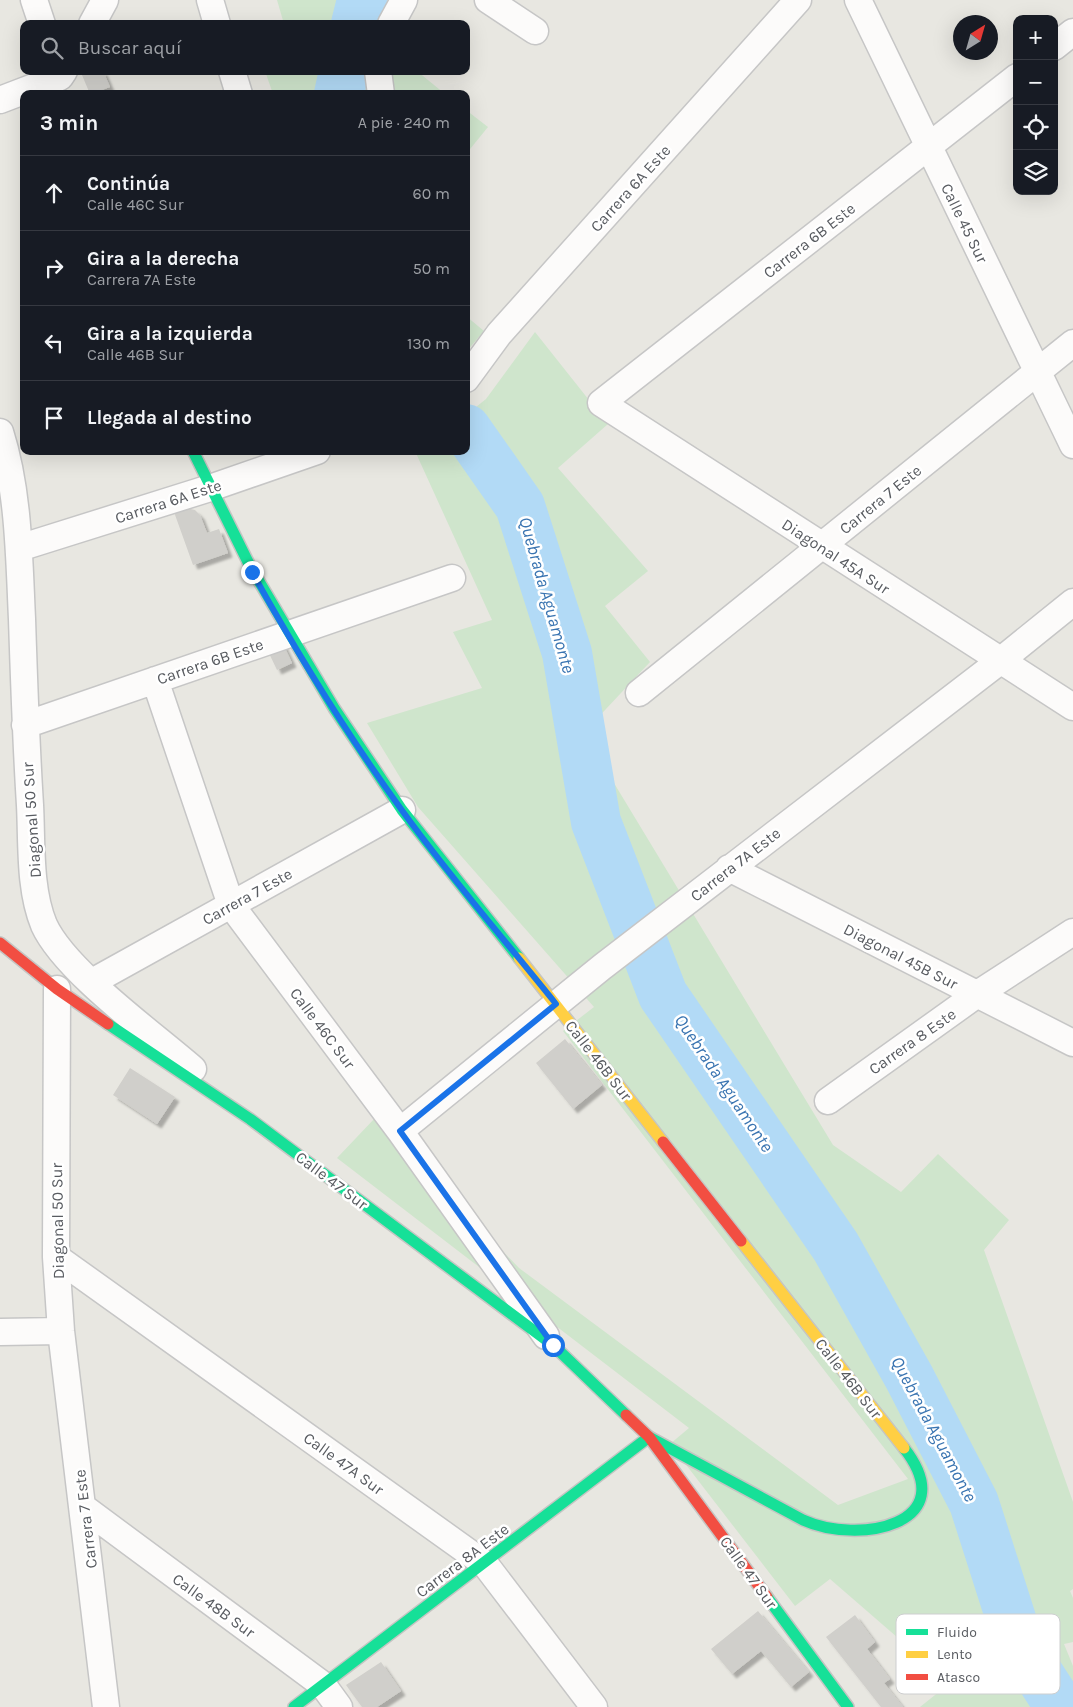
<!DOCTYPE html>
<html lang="es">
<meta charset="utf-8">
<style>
body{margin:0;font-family:Karla,sans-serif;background:#242831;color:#f1f3f6}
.controls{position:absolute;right:15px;top:15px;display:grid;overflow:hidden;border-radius:10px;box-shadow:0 5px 20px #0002}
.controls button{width:45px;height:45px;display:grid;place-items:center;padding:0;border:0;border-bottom:1px solid #363941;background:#171b24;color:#f1f3f6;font:25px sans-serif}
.compass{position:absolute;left:953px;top:15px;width:45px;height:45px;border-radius:50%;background:#171b24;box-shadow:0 5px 20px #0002;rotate:37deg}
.stop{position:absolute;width:15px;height:15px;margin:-11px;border:4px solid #1a73e8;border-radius:50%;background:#fff}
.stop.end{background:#1a73e8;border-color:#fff;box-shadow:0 1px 5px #0008}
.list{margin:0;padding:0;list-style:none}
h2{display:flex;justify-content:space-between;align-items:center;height:65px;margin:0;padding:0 20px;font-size:21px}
h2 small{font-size:16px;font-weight:400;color:#9ea1a6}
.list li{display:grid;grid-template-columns:32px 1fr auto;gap:15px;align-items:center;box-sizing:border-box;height:75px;padding:0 20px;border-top:1px solid #363941}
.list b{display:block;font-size:19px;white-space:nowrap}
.list p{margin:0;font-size:16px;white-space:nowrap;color:#9ea1a6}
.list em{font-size:16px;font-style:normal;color:#9ea1a6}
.icon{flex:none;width:28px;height:28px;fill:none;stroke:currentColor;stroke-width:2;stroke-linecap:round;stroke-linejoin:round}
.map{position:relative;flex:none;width:1073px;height:1707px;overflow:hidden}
.search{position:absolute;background:#171b24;box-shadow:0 5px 20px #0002;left:20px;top:20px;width:450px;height:55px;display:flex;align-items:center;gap:12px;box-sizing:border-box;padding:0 18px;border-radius:10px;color:#9ea1a6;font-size:19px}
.panel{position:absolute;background:#171b24;box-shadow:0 5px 20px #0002;left:20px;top:90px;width:450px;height:365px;border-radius:10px}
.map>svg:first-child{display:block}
.green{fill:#cfe5cc}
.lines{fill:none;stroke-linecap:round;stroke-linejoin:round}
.river{stroke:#b2daf6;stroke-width:50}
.building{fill:#d0cfcb;filter:url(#shadow)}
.street-casing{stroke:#c6c6c6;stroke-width:29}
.fast-casing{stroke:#c5c5c3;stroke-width:14}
.slow-casing{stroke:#c5c5c3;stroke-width:14}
.jam-casing{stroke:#c5c5c3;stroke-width:14}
.street{stroke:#fcfbfa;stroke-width:26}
.fast{stroke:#16e098;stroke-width:11}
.slow{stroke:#ffcf43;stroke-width:11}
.jam{stroke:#f24e42;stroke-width:11}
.route{stroke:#1a73e8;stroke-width:6}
.labels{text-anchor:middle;stroke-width:5;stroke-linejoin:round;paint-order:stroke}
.street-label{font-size:16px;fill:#585b60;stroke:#fff}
.water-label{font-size:18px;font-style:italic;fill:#3974b1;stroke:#fff}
.key{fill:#fff;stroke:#cdcecf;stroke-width:1}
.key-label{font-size:14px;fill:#585b60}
</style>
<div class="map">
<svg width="1073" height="1707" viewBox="0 0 1073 1707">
<defs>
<filter id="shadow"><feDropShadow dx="4.5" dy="4.5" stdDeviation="1" flood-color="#0004"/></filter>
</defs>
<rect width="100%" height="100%" fill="#e8e7e1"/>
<path class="green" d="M277,0h110l-14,24h-89z
M265,71h152l28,23h-172z
M466,110l22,17 -22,27z
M466,316l18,15 -18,21z
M535,332l73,92 -50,44 90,103 -43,35 45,56 -59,63 6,30 236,390 68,47 37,-38 71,66 -25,30 89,252v87l-3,2 3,7v44l-9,2 9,22v41h-153l30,-24 -120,-104 -35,27 -125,-162 19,-16 -352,-270 38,-40 144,150 319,237 70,-26 -345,-448 31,-24 -176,-200 -51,-84 115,-35 -29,-56 39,-12 -77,-169h51v-36l20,-16z"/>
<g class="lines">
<path class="river" d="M356,24l6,-24
M339,94l5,-23
M466,429l54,77 47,147 29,169 67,173 173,252 73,130 65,126 45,141 41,63"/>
</g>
<path class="building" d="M91,71h12l7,16 -20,7 -8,-19z
M186,508l9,2 5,5 7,18 12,-4 9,24 -35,12 -19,-53z
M282,642l10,21 -15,7 -10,-21z
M565,1039l37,46 -29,24 -37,-46z
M130,1068l45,29 -18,27 -44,-29z
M758,1611l51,61 -18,15 -30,-36 -29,23 -21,-25z
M855,1615l20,27 -8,7 23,30 -6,4 19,24h-22l-55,-70z
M381,1662l20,29 -24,16h-15l-16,-22z"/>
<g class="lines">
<g class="street-casing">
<path id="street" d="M34,0l8,24
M210,0l7,24
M488,0l47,31
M858,0l215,445
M92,24l13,-24
M391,24l13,-24
M1054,47l19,-15
M232,71l7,23
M378,71l3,23
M1017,77l-416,326 472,304
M0,100l60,-23 4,-6
M466,379l33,-45 299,-334
M0,432c19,60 19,125 22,187 2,62 4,124 8,186 2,38 -1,84 14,120 21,46 109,109 149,144
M19,548l191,-60 107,-37
M155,680l76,225 169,226 146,205
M639,693l434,-350
M25,725l427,-147
M729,868l344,175
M92,982l310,-172
M57,989l-1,268 5,74 45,376
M828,1101l148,-106 97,-63
M400,1131l202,-164 398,-306 73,-59
M56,1257l429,307 109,143
M0,1332l61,-1
M84,1508l239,177 16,22"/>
</g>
<g class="fast-casing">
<path id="fast" d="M193,451l57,115 84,142 68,102 117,148
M108,1024l142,95 303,226 73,70
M649,1437l154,83c55,25 161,5 101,-72
M767,1597l81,110
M294,1707l355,-270"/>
</g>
<g class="slow-casing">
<path id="slow" d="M519,958l144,184
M741,1241l163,207"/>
</g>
<g class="jam-casing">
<path id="jam" d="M0,943l57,46 51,35
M663,1142l78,99
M626,1415l23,22 118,160"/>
</g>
<use href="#street" class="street"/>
<use href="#fast" class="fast"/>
<use href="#slow" class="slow"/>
<use href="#jam" class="jam"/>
</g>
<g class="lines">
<path class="route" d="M252,572c45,81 94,161 149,237 48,67 103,130 155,195l-156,127 153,214"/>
</g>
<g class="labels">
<g class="street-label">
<text transform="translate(630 188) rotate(-48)" y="6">Carrera 6A Este</text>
<text transform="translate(965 223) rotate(64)" y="6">Calle 45 Sur</text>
<text transform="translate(809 240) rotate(-38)" y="6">Carrera 6B Este</text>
<text transform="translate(880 499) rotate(-39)" y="6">Carrera 7 Este</text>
<text transform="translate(168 501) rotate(-18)" y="6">Carrera 6A Este</text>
<text transform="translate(836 556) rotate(33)" y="6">Diagonal 45A Sur</text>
<text transform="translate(210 661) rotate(-19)" y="6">Carrera 6B Este</text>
<text transform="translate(31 820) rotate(-94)" y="6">Diagonal 50 Sur</text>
<text transform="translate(735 864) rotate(-38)" y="6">Carrera 7A Este</text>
<text transform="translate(247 896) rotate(-29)" y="6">Carrera 7 Este</text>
<text transform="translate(901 956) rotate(27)" y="6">Diagonal 45B Sur</text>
<text transform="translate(323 1028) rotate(53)" y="6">Calle 46C Sur</text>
<text transform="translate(912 1041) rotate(-35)" y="6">Carrera 8 Este</text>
<text transform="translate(599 1060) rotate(52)" y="6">Calle 46B Sur</text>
<text transform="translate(332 1180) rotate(37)" y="6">Calle 47 Sur</text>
<text transform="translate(57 1221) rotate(-91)" y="6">Diagonal 50 Sur</text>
<text transform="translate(849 1378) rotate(52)" y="6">Calle 46B Sur</text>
<text transform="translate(344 1463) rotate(36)" y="6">Calle 47A Sur</text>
<text transform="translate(85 1519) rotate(-97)" y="6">Carrera 7 Este</text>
<text transform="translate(462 1560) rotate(-37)" y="6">Carrera 8A Este</text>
<text transform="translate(749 1572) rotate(54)" y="6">Calle 47 Sur</text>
<text transform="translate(214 1605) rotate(36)" y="6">Calle 48B Sur</text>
</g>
<g class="water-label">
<text transform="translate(547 595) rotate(74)" y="6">Quebrada Aguamonte</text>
<text transform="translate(724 1083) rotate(56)" y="6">Quebrada Aguamonte</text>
<text transform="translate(934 1429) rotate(62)" y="6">Quebrada Aguamonte</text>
</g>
</g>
<rect x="896" y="1614" width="164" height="80" rx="8" class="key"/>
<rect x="906" y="1629" width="22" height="6" fill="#16e098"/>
<rect x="906" y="1651" width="22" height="7" fill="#ffcf43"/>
<rect x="906" y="1674" width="22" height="6" fill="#f24e42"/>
<g class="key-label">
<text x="937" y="1637">Fluido</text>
<text x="937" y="1659">Lento</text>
<text x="937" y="1682">Atasco</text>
</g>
</svg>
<div class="controls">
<button>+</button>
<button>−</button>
<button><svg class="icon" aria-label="locate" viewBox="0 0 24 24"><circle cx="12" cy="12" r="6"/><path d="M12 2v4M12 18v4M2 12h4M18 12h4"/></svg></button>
<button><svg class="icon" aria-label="layers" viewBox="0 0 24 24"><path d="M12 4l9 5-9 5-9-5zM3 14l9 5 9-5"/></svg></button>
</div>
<svg class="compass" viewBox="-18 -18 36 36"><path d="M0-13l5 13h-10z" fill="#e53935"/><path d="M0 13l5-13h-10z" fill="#9ea1a6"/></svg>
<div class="stop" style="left:553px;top:1345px"></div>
<div class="stop end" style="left:252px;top:572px"></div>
<div class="search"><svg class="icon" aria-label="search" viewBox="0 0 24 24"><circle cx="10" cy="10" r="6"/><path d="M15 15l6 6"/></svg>Buscar aquí</div>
<section class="panel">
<h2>3 min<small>A pie · 240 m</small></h2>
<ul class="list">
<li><svg class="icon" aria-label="ahead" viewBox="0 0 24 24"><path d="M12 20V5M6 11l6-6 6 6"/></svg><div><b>Continúa</b><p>Calle 46C Sur</p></div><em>60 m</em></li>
<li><svg class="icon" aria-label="right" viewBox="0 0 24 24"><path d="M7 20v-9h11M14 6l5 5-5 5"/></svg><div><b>Gira a la derecha</b><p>Carrera 7A Este</p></div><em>50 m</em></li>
<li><svg class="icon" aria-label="left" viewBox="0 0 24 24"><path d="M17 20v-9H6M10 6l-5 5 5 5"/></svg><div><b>Gira a la izquierda</b><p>Calle 46B Sur</p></div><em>130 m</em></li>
<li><svg class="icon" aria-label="arrive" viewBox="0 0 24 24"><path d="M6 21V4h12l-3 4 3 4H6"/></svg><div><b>Llegada al destino</b></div></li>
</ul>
</section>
</div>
